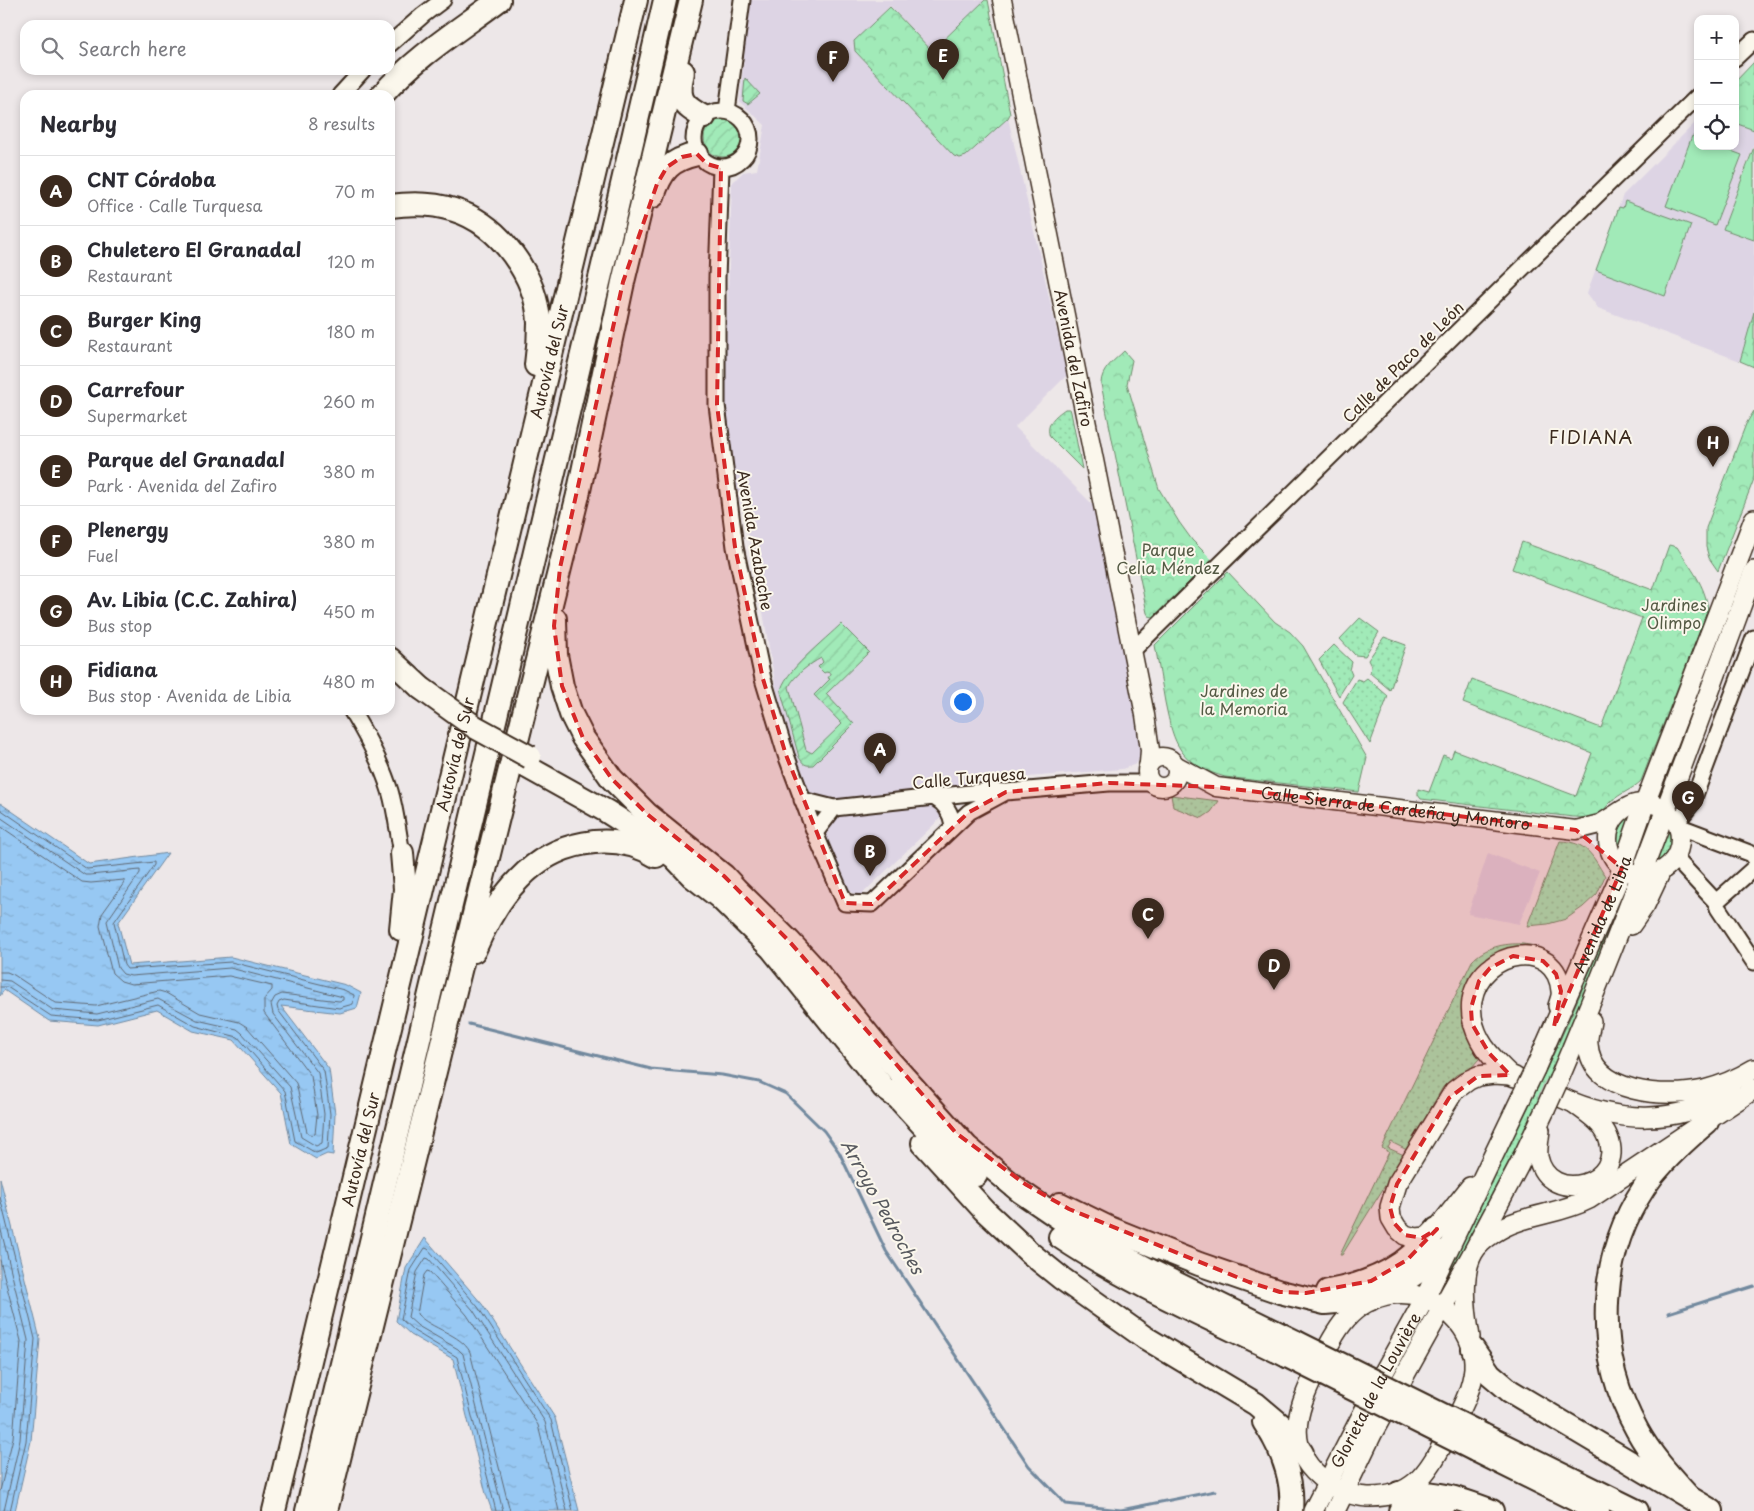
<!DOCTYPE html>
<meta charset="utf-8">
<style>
body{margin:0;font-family:"Playpen Sans",sans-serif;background:#f2f2f3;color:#2b2b33}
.controls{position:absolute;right:15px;top:15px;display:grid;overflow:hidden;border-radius:10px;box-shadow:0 2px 8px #0003}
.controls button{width:45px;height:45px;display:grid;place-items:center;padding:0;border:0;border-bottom:1px solid #e1e1e2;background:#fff;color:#2b2b33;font:25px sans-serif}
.you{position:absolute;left:962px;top:701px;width:18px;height:18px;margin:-12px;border:4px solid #fff;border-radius:50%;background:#1a73e8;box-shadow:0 0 0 8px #1a73e833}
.badge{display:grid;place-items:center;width:32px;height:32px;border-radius:50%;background:#3b2a1e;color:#fff;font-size:16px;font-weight:700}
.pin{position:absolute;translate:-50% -41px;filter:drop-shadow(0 1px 2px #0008)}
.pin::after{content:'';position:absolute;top:26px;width:18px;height:15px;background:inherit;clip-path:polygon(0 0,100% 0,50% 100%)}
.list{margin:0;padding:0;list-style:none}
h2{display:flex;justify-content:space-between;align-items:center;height:65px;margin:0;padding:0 20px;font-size:21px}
h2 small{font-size:16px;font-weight:400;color:#7c7c81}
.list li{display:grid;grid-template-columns:32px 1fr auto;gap:15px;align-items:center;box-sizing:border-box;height:70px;padding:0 20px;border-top:1px solid #e1e1e2}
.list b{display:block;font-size:19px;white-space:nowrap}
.list p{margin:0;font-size:16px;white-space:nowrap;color:#7c7c81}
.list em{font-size:16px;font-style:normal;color:#7c7c81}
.icon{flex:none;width:28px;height:28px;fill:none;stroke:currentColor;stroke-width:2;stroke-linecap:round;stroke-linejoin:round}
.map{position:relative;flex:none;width:1754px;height:1511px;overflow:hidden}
.search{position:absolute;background:#fff;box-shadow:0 2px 8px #0003;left:20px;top:20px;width:375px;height:55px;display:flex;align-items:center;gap:12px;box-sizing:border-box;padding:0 18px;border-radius:15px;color:#7c7c81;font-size:19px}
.panel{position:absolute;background:#fff;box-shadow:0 2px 8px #0003;left:20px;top:90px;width:375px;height:625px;border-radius:15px}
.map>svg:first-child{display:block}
.built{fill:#ddd4e4}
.grass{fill:url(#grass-dots);stroke:#6e8a6b}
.park{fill:url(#park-crowns);stroke:#6e8a6b}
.garden{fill:url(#garden-furrows);stroke:#6e8a6b;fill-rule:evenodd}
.pitch{fill:#a1eab8;stroke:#6e8a6b}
.water{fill:url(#water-ripples);stroke:#72899e}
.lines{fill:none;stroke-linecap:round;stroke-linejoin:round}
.shore{stroke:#606973;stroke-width:1}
.stream{stroke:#72899e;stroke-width:3}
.primary-tunnel{stroke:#c9c1c0;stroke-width:19;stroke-dasharray:19 9;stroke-linecap:butt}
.tertiary-casing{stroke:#3b2a1e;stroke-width:19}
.secondary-casing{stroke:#3b2a1e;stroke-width:21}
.primary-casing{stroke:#3b2a1e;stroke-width:22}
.motorway-casing{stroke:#3b2a1e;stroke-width:26}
.tertiary{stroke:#fbf7ec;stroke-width:15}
.secondary{stroke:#fbf7ec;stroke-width:18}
.primary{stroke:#fbf7ec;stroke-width:19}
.motorway{stroke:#fbf7ec;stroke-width:22}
.primary-bridge-casing{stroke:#3b2a1e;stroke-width:22;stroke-linecap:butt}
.motorway-bridge-casing{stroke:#3b2a1e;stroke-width:26;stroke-linecap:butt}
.primary-bridge{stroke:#fbf7ec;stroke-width:19}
.motorway-bridge{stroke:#fbf7ec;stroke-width:22}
.marked{fill:#d62828;fill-opacity:0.2;stroke:#d62828;stroke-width:4;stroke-dasharray:10 6;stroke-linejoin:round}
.labels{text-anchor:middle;stroke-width:4;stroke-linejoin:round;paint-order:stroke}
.street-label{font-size:16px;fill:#3b2a1e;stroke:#fbf7ec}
.park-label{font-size:16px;fill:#545a44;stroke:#fbf7ec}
.neighbourhood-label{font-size:18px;letter-spacing:1px;fill:#3b2a1e;stroke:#fbf7ec}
.water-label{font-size:18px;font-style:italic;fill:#57595e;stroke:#fbf7ec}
</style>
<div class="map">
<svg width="1754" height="1511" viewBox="0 0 1754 1511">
<defs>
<pattern id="grass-dots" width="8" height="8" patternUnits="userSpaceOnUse" patternTransform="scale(1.25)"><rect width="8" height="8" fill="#a1eab8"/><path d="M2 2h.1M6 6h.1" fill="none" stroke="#8cc99e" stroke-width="1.8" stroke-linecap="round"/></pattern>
<pattern id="park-crowns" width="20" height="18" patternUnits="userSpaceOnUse" patternTransform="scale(1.25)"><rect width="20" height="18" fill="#a1eab8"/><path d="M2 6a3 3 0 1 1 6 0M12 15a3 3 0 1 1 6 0" fill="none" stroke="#8cc99e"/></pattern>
<pattern id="garden-furrows" width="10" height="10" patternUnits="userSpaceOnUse" patternTransform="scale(1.25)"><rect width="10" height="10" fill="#a1eab8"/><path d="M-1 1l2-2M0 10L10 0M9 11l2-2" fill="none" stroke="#8cc99e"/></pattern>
<pattern id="water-ripples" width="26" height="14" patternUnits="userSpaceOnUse" patternTransform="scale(1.25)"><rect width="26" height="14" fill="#97c8f3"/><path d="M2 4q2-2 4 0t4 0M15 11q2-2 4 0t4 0" fill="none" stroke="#83acd0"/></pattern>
</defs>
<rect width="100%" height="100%" fill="#ede7e8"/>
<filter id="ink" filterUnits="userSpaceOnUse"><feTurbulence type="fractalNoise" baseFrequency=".02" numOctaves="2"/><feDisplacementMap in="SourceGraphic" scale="10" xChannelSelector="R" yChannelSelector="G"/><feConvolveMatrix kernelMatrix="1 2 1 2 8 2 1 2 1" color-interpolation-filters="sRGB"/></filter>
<g filter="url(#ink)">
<path class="built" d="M749,0h236l-53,51 -42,-45 -35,35 -1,9 101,106h11l42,-38 59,257 -52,52 80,80 30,147 16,102 -5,8 -14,5 -143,12 -119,115 -14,-7 -50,-129 -20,-72 -22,-128 -31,-133 9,-244 11,-11 14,-2 8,-45 -25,-23z
M1698,120v26h37v-23l19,7v14l-31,85 31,11v72l-14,49 -142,-53 -11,-15 36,-98z
M1488,853l52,20 -21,51 -51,-10z"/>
<path class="grass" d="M1065,409h5l1,3 11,57 -32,-32c-5,-13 5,-21 15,-28z
M1733,587l8,2 -79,212 -6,-5z
M1360,618l19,14 -14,24 -10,-1 -15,-16z
M1384,637l22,8 -16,45 -20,-17 1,-7 -3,-6z
M1334,645l18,17 -2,8 2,5 -13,21 -20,-36z
M1367,678l21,18 -18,48 -27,-42 14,-23 6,2z
M1171,795l48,6 -8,11 -9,6 -29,-11z
M1633,811l-14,41c-10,-14 -3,-35 14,-41z
M1669,824c9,17 1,35 -15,42z
M1560,841c27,1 32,14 45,35l-8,18 -14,13 -17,12 -18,5 -21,2z
M1622,891l5,3 -22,57 -72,164 -76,146 -18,32c31,-77 72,-148 107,-223 28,-58 52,-119 76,-179z
M1523,944c6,1 15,1 17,8l-61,18v89l-8,9 -15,7 -13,12 -36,63 -16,-8 -3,6 16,7 -62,100h-2l49,-103 -7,-4 90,-187c13,-14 32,-18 51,-17z"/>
<path class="park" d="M985,0h3l22,114 -2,4 -42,38 -6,2 -6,-2 -99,-105 -1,-10 36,-34 42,44z
M1754,62v68l-19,-7v-41z
M1754,312v55l-14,-6z
M1124,351l8,9 -5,24 32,105 20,33 13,18 20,20 -59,57 -4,-1 -2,-3 -46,-229c0,-15 13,-23 23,-33z
M1754,411v68l-36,92 -9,-13 -3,-11v-19l40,-104z
M1522,542l131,48 16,-45 8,2c13,20 29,39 31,63l-67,171c-9,9 -21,12 -30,21 -5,4 -8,11 -14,14 -8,3 -16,1 -24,1l-152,-18 -3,-4v-6l11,3 14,-37 8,3 3,-8 122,46 16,-43 -129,-50 9,-24 129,49 41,-110 -130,-49z
M1228,572l47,50 15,10 13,14 64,112 -8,34 -134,-15c-45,-13 -51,-31 -60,-75 -3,-19 -7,-38 -10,-57z"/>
<path class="garden" d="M745,78l15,16 -12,10 -5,-3z
M704 138a19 19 0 1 1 38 0a19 19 0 1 1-38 0Z
M841,624l28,28 -43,42 28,30 -41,41c-8,1 -10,-1 -14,-8l-18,-65c0,-18 46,-54 60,-68zM821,658l2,4 -5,5 6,6 2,-1 4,1v2l-2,3 2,1 -16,16 28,29 -30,29 -6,-3 -17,-63c5,-12 21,-23 32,-29z"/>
<path class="pitch" d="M1692,136l6,2v8h20l24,9 -27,70 -49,-19z
M1754,147v93l-31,-11z
M1625,201l66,24 -26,71 -69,-26 23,-63 4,1z"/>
<path class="water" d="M0,803l89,61 79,-11 -50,70 11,42 102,-8 115,28 15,8 -4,15 -17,5 -59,-7 48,63 6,45 -2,41 -6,-1 -11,5 -25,-15 -10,-51 -47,-53 -41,-9 -36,-21 -59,15 -49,-4 -45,-31 -4,6z
M0,1178l40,161 -9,102 -16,70h-15z
M425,1238l57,66 73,114 24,93h-87l-6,-17 -33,-135 -42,-24 -15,-14 10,-53z"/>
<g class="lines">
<path class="shore" d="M0,809l87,60 67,-7v3l-40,57 10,43 3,4 104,-7 113,28 10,5 -1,9 -14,4 -55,-8 -5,2 -2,4 1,4 46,61 6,43 -2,34 -12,5 -21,-12 -10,-50 -47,-54 -43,-11 -37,-21 -60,15 -47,-4 -44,-29h-7
M0,817l85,58h5l50,-5v3l-33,48 11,47 5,6 8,2 99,-8 113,29v3l-4,1 -57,-7 -7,3 -4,7 2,10 45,59 6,41 -2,29 -6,3 -15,-9 -11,-50 -48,-54 -5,-4 -40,-9 -39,-21 -61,15 -44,-4 -43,-29 -10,-1
M0,826l82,56 9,1 33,-3v3l-22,31 -2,12 12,47 9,8 10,3 98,-8 43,10v4l-8,9v14l47,63 6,39 -2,19 -3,1 -5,-3 -11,-49 -49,-56 -8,-5 -39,-9 -34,-20 -7,-2 -63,15 -40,-3 -42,-28 -7,-3h-7
M0,1197l35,142 -9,102 -16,70
M0,1226l28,114 -8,100 -16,71
M0,1260l21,81 -8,97 -13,53
M496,1511l-39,-154 -43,-26 -13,-12 10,-49 14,-22 3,1 50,58 73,113 22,91
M503,1511l-40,-157 -5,-5 -40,-23 -10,-9 9,-45 9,-14 3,1 44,51 72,112 22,89
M510,1511l-40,-159c-9,-18 -39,-23 -53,-38l7,-39 3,-4 3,1 37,43 71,110 21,86"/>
<path class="stream" d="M469,1024l182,45 71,6 37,7 27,12 38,37 15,21 47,99 143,215 37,38 55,6 94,-19
M1668,1313l86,-27"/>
<path class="primary-tunnel" d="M1516,1077l44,20"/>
<g class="tertiary-casing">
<path id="tertiary" d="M390,44l33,-29 20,-15
M1735,58l19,-18
M340,95l23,-25
M694 139a28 28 0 1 1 56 0a28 28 0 1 1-56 0Z
M727,111l15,-111
M721,168l-4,110v127l18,142 28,132 23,76 29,78 30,70 27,1 97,-92 37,-20
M1132,651l566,-555
M351,710c16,26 30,52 39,81 6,20 8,42 12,62
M935,798c11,6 16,15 18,27
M802,800l32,8 154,-17 18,1 103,-9h42
M1677,822l15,-19 62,-165
M1678,826l74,28 2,3
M815,833l19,-25
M1675,858l41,44 2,6 36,54
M1716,902l38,-34"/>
</g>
<g class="secondary-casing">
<g id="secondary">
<path id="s1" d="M1002,0l143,715 5,35 -1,13"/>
<circle cx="1162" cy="772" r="15"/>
<path id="s2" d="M1177,766l39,21 360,43 24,-6 22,-14"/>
<circle cx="1644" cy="839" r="36"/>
</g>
</g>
<g class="primary-casing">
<g id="primary">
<path d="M1631,925l14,-20 16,-34"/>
<path d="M1591,1021c-1,8 -4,16 -3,23 3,51 80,54 116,46 17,-4 35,-12 50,-21"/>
<path id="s3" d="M1535,1069l83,-189 27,-77 109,-284"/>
<path d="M1515,1077l-5,-2c-11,-11 -23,-21 -30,-35 -7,-13 -10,-26 -8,-40 9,-52 85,-62 89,-9 1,5 -2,11 -3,15"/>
<path d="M1559,1079c71,-167 132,-338 195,-508"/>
<path d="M1560,1097c59,27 114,28 172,-4"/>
<path d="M1540,1130c-1,9 -3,19 -2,27 11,51 89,27 70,-20 -6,-15 -21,-24 -33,-33"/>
<path d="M1470,1187l-33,42 -10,8 -11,1 -11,-3 -8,-7 -6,-10 -1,-11 7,-23 57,-93 15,-11 9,-4 16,-2 16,1"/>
<path d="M1386,1293c22,-12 41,-23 57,-43"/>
<path d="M1392,1294c8,-1 17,-1 26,2 31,8 58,38 56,72 -2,23 -14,43 -24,63 -21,38 -33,67 -82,66 -17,-1 -35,-8 -48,-20 -39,-33 -20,-73 -2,-110 17,-35 31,-66 74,-73z"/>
<path d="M1470,1337c-4,-23 -9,-63 3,-84 8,-14 30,-27 46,-32 24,-8 47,-10 70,-22l165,-110"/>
<path id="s4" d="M1313,1511l71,-139 41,-74 96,-200"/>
<path d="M1335,1511l37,-77 100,-180 47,-89 26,-55"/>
</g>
</g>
<g class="motorway-casing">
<g id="motorway">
<path d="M683,72c-6,26 -2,33 21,45"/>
<path d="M382,95c33,-38 77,-65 117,-95"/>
<path d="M653,196c9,-26 17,-36 44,-42"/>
<path d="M390,206c22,-3 43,-3 64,4 46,14 83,67 85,113 0,15 -1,28 -3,42"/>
<path d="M555,619l1,36 6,31 9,28 12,24 29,41 35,35 77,62 12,13 53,52 25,27 73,90 80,89 54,45 63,43 69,37 143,70"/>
<path d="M390,659l31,29"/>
<path d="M527,767l79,44 33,21 35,25 18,19 27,21 53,52 112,139 14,10 32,35 46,42"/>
<path d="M401,929l4,-40 -3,-36"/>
<path d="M474,951c11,-26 25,-52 45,-72 35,-37 92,-50 137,-23"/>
<path d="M923,1143l61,67 46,43 31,25 83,59 112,67 26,22 20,27"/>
<path d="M1060,1204l47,23 92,37 81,28 45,11 45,-4"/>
<path d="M1060,1237c70,47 152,82 227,119"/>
<path d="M1328,1291c48,-8 78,-25 109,-62"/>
<path d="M1473,1349l17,25 20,17 202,120"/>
<path d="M1264,1422c18,27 30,56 27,89"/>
<path d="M1483,1435l154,76"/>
<path d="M1475,1450l123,61"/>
<path d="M1399,1493c36,-3 59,5 93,18"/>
<path d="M1688,1496c-19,-21 -38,-42 -51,-66 -45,-81 -40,-181 16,-255 16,-20 35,-37 54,-53"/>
<path id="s5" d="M274,1511l362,-1511"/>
<path d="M307,1511l309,-1300 49,-211"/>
<path d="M326,1511l252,-1016 45,-213 68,-282"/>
<path d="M1400,1511l24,-5 20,-2"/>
</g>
</g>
<use href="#tertiary" class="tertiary"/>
<use href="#secondary" class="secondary"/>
<use href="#primary" class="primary"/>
<use href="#motorway" class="motorway"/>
<g class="primary-bridge-casing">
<path id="primary-bridge" d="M1521,1098l14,-29
M1545,1110l14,-31"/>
</g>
<g class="motorway-bridge-casing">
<path id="motorway-bridge" d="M421,688l54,39 55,30
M1296,1342l187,93
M1287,1356l188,94"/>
</g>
<use href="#primary-bridge" class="primary-bridge"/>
<use href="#motorway-bridge" class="motorway-bridge"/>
</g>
</g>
<path class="marked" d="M697,154l10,10 14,4 -4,237 18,142 28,132 23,76 59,148 27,1 97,-92 37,-20 103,-9 107,4 360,43 46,38 -68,159 7,-36 -5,-17 -13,-13 -30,-5 -23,12 -11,13 -8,27 1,16 17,29 21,22 -32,1 -29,22 -52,86 -7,23 4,16 11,12 17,3 15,-9 -30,31 -36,21 -65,12 -26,-1 -31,-10 -180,-73 -44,-25 -69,-51 -167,-192 -65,-65 -77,-62 -35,-35 -29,-41 -21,-52 -8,-60 6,-58 63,-286 34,-98 10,-17 15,-10z"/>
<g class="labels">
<g class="street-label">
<text dy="6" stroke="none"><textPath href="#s1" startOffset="365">Avenida del Zafiro</textPath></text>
<text dy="6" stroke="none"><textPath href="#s5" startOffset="1182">Autovía del Sur</textPath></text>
<text transform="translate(1403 362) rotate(-45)" y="6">Calle de Paco de León</text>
<text transform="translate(755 540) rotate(80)" y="6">Avenida Azabache</text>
<text dy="6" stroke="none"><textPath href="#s5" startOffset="778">Autovía del Sur</textPath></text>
<text transform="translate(969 778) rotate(-5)" y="6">Calle Turquesa</text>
<text dy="6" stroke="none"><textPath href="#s2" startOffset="225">Calle Sierra de Cardeña y Montoro</textPath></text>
<text dy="6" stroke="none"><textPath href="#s3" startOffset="169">Avenida de Libia</textPath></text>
<text dy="6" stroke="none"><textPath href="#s5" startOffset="372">Autovía del Sur</textPath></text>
<text dy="6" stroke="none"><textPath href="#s4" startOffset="136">Glorieta de la Louvière</textPath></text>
</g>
<g class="park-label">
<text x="1168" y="556">Parque<tspan x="1168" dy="18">Celia Méndez</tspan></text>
<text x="1674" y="611">Jardines<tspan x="1674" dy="18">Olimpo</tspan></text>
<text x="1244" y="697">Jardines de<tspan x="1244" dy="18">la Memoria</tspan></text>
</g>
<g class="neighbourhood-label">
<text x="1591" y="444">FIDIANA</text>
</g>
<g class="water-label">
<text transform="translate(882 1207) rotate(61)" y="6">Arroyo Pedroches</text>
</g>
</g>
</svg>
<div class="controls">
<button>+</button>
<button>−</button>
<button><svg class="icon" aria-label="locate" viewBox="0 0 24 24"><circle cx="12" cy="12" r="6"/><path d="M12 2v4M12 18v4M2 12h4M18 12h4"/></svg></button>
</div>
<div class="you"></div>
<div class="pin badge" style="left:880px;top:774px">A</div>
<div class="pin badge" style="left:870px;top:876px">B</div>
<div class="pin badge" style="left:1148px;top:939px">C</div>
<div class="pin badge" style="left:1274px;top:990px">D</div>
<div class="pin badge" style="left:943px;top:80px">E</div>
<div class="pin badge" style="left:833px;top:82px">F</div>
<div class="pin badge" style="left:1688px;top:822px">G</div>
<div class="pin badge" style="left:1713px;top:467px">H</div>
<div class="search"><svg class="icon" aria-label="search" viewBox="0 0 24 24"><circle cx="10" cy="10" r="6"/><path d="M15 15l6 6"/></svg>Search here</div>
<section class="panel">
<h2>Nearby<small>8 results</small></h2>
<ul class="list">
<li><span class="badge">A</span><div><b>CNT Córdoba</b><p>Office · Calle Turquesa</p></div><em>70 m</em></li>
<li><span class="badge">B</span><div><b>Chuletero El Granadal</b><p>Restaurant</p></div><em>120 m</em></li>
<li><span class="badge">C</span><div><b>Burger King</b><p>Restaurant</p></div><em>180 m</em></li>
<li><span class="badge">D</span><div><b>Carrefour</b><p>Supermarket</p></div><em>260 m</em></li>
<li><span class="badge">E</span><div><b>Parque del Granadal</b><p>Park · Avenida del Zafiro</p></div><em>380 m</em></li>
<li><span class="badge">F</span><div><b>Plenergy</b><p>Fuel</p></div><em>380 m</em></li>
<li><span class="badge">G</span><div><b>Av. Libia (C.C. Zahira)</b><p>Bus stop</p></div><em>450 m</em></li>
<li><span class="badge">H</span><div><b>Fidiana</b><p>Bus stop · Avenida de Libia</p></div><em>480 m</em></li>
</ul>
</section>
</div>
